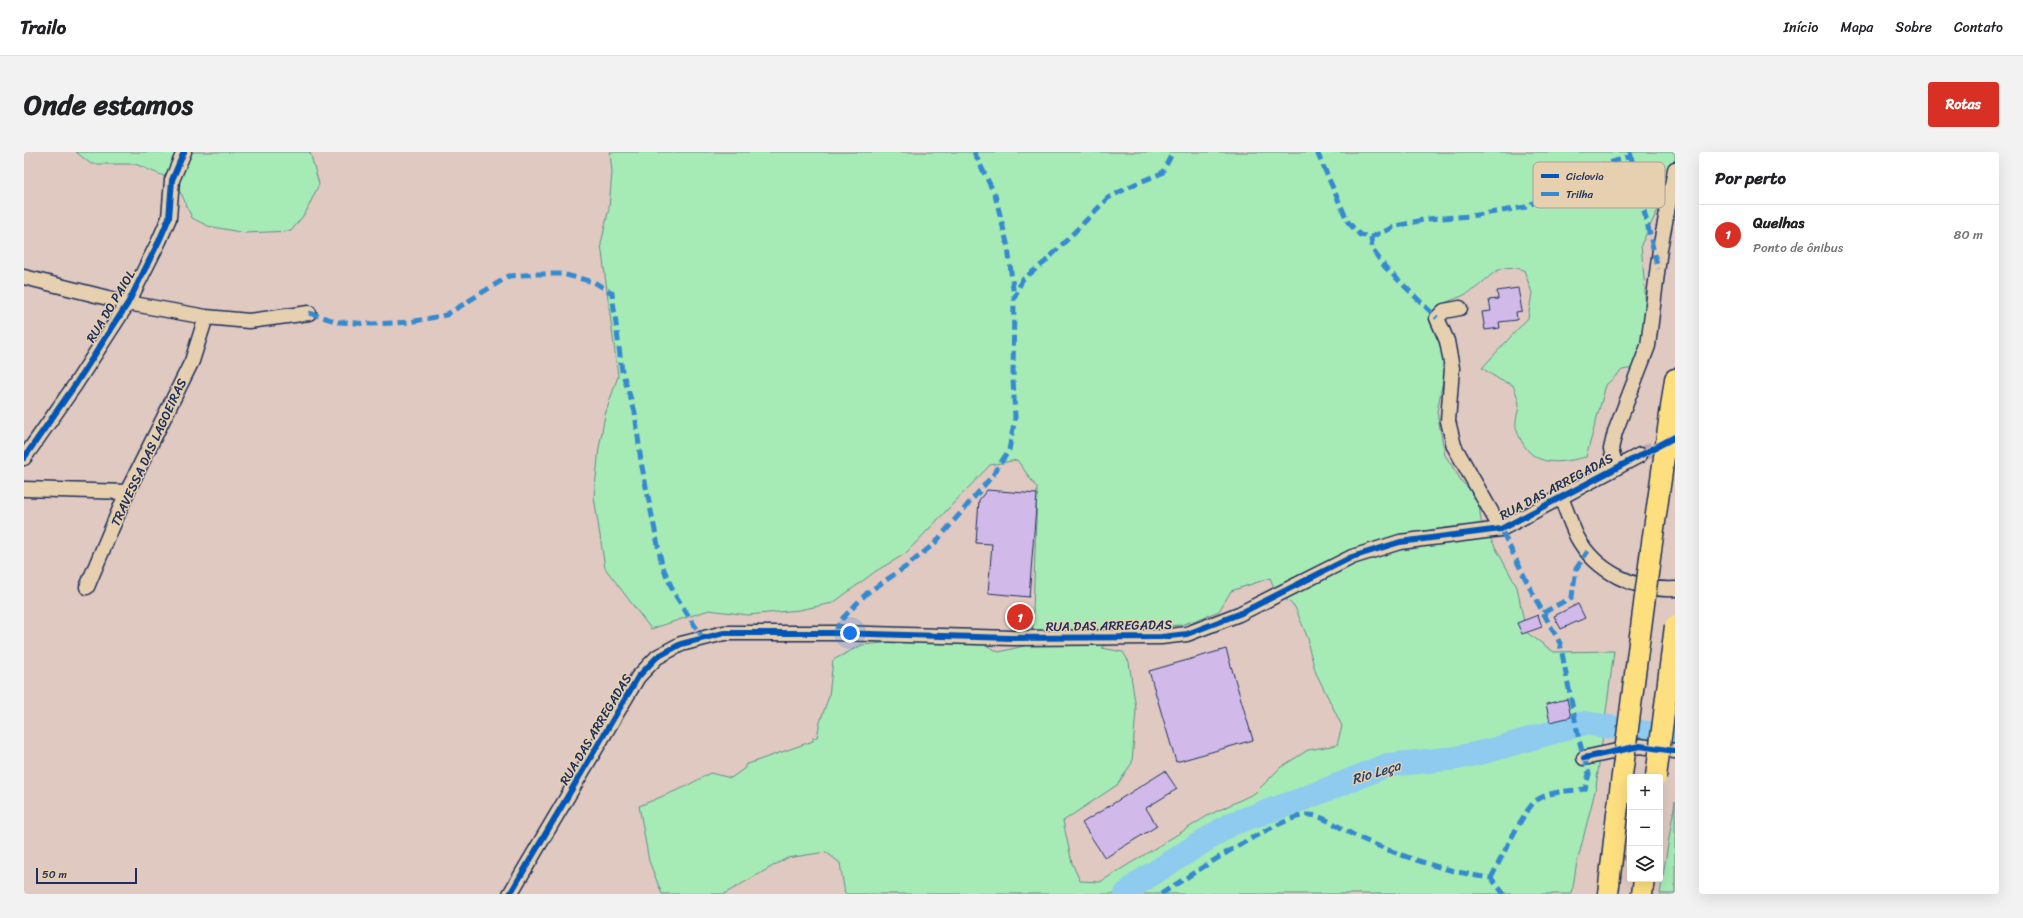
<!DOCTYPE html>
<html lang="pt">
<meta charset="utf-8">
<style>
body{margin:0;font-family:Sriracha,sans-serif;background:#f2f2f2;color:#202124}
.controls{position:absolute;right:12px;bottom:12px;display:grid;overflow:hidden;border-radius:4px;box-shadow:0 4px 16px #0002}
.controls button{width:36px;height:36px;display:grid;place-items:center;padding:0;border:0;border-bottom:1px solid #e0e0e0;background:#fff;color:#202124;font:20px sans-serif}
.scale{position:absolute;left:12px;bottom:10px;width:101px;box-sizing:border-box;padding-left:4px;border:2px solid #1b2f5e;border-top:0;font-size:11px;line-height:14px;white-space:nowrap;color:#1b2f5e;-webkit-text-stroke:3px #e6d0b0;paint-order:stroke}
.you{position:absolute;left:826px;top:481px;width:14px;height:14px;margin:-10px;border:3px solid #fff;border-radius:50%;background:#1a73e8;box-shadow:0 0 0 6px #1a73e833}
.badge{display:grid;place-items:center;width:26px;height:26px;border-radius:50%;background:#d93025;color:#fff;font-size:13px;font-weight:700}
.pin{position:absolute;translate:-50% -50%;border:2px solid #fff;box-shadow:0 1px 4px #0006}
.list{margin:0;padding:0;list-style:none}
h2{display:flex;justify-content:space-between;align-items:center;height:52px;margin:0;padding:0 16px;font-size:17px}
h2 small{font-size:13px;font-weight:400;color:#757577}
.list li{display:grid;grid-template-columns:26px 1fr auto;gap:12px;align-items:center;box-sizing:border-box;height:60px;padding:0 16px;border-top:1px solid #e0e0e0}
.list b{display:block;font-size:15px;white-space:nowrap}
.list p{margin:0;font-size:13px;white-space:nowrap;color:#757577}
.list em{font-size:13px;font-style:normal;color:#757577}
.icon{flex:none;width:22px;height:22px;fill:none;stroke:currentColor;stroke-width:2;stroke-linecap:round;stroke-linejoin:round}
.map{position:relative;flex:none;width:1651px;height:742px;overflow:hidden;border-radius:4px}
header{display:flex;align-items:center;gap:24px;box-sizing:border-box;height:56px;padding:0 20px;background:#fff;border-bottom:1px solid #e0e0e0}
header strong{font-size:19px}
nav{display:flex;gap:22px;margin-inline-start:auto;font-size:14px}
.intro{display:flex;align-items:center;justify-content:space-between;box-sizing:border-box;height:96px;padding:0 24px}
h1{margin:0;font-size:28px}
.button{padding:10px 18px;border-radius:4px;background:#d93025;color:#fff;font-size:14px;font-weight:700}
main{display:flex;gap:24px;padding:0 24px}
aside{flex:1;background:#fff;border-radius:4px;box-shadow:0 4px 16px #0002}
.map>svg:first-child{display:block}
.green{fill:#a6eab5;stroke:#608c8a;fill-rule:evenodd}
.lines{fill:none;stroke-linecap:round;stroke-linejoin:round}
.river{stroke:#8ecbef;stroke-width:24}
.building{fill:#d1bae9;stroke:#1b2f5e}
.minor-tunnel{stroke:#b9aaad;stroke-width:14;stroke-dasharray:14 7;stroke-linecap:butt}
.minor-casing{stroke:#1b2f5e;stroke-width:17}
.highway-casing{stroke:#1b2f5e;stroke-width:23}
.minor{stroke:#e6d0b0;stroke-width:14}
.highway{stroke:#fedf80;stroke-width:20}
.highway-bridge-casing{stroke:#1b2f5e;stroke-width:23;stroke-linecap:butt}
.highway-bridge{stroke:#fedf80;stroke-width:20}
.quiet{stroke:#368acf;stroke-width:5;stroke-dasharray:10 5;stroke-linecap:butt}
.cycleway-casing{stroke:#e6d0b0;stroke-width:8}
.cycleway{stroke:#0057b8;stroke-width:6}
.labels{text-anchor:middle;stroke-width:3;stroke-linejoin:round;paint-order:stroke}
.street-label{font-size:13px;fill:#1b2f5e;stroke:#e6d0b0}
.water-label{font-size:14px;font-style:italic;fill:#263f6c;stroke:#e6d0b0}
.key{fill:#e6d0b0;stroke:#a9a097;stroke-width:1}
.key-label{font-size:11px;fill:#1b2f5e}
</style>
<header>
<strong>Trailo</strong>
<nav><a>Início</a><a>Mapa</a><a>Sobre</a><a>Contato</a></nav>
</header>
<div class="intro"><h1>Onde estamos</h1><a class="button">Rotas</a></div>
<main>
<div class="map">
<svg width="1651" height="742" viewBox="0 0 1651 742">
<rect width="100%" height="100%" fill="#e0c9c1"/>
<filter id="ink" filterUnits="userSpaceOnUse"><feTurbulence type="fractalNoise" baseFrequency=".025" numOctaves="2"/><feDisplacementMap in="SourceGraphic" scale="8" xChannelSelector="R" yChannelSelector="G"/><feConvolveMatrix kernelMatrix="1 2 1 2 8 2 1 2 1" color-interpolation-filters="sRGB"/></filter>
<g filter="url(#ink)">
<path class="green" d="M52,0h234l9,32 -13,28 -15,19 -46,2 -37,-7 -16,-8 -10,-23 -11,-16 -36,-15h-44z
M586,0h1065v34l-14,17 -20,42 4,44 1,77 -24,4 -16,15 -20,72c-34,8 -57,10 -70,-29 -1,-7 2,-15 3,-22 0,-7 -4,-15 -6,-21l-13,-5 -18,-12 46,-50 4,-25 -8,-23c-29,-10 -34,11 -56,23 -9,5 -19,8 -29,12l-3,22 10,37 -9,48 8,43 17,27 16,15 3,24 36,66 9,45 28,20 60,-1 -18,136 -20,80 -4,27h-727l-5,-31 -14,-11 -39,6 -63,36h-62l-13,-33 -10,-55 46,-19 25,-14 21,5 14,-10v-3l68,-24v-3l4,-1 3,-15 9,-26 4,-36 29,-15 74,-7 42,3 21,11 33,-8 5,-156 -20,-28 -27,5 -85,89 -29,17 -43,32 -34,7 -51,5 -39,-5 -58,19 -46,-61 -11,-71 5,-49 6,-33 13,-39 -17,-132 8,-36 3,-36zM1246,426l5,12 20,17 14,34 -1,4 8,28 26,53 -5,19 -29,5 -27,17 -26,26 -46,22 -109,67 -20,-1 -8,-18 -9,-42 54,-36 15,-22 4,-54 -7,-47 -6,-10 -21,-4 11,-15 24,-5 44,-3 18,-6 20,-8 12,-20z
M1651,649v93h-15z"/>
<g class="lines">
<path class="river" d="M1102,742l12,-11 93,-59 72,-25 85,-34 68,-7 32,-7 97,-28 63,10 27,2"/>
</g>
<path class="building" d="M1494,136l4,23 -6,1 1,8 -18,2 1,6 -15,2 -3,-18 9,-1 -2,-11 9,-1 -1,-8z
M963,338l50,4 -8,103 -41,-4 4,-49 -16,-1 3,-43z
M1554,452l7,14 -24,11 -7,-13z
M1514,463l4,12 -20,7 -5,-11z
M1202,497l27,91 -77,22 -27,-91z
M1543,547l4,18 -21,5 -4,-18z
M1141,619l12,18 -31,19 11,18 -52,32 -23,-35z"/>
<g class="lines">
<path class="minor-tunnel" d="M1616,303l31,-16"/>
<g class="minor-casing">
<path id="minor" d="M0,125l104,26 78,14 43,4 60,-8
M1436,156l-16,3 -7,7 10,23 5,27 -4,53 6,25 47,83
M0,306l51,-73 53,-82 31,-62 10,-23 3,-38 12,-28
M1592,315l-5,-18 4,-17 33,-86 12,-97 15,-80
M0,337l103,3
M1537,345c5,13 10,27 16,40 19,35 59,54 98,52
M63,435l40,-95 65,-131 14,-44
M1560,606l56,-12 35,5
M486,742l128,-217 19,-20 24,-13 43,-11h112l176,5 149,-1 26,-3 52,-20 113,-57 48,-15 101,-13 139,-74"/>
</g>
<g class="highway-casing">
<path id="highway" d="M1627,398l24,-171
M1584,742l9,-80
M1618,742l2,-15"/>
</g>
<use href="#minor" class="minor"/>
<use href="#highway" class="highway"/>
<g class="highway-bridge-casing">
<path id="highway-bridge" d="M1632,625l19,-151
M1593,662l34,-264"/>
</g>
<use href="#highway-bridge" class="highway-bridge"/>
<path class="quiet" d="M950,0l21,43 13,52 6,50
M1293,0l31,70 12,13 11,2 26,-11 30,-7 44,-3 55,-9 67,-39 38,-12
M1606,0l28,117
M1347,85l1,12 13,18 52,51
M285,161l29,9 34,2 38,-2 36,-7 63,-39 27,-2h26l32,8 18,11 10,78 13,41 6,50 21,103 12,28 28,44
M1519,461l29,-16 4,-28 12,-18
M812,481l4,-12 27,-28 40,-27 28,-23 58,-68 16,-25 6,-32 -2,-40 1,-79 8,-19 23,-18 63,-64 27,-14 27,-11 11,-21
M1467,726c8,-15 34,-71 46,-78 13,-9 33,-9 48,-11l4,-15 -10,-34 -19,-97 -25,-45 -34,-69
M1137,742c25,-16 124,-82 149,-79 16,1 37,18 52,24 41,18 85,33 129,39l13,16"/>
<g class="cycleway-casing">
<path id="cycleway" d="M0,306l51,-73 53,-82 31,-62 10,-23 3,-38 12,-28
M1560,606l56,-12 35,5
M486,742l128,-217 19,-20 24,-13 43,-11h112l176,5 149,-1 26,-3 52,-20 113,-57 48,-15 101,-13 174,-92"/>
</g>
<use href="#cycleway" class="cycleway"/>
</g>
</g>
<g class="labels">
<g class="street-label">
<text transform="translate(86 154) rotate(-59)" y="5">RUA DO PAIOL</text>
<text transform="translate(124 300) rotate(-65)" y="5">TRAVESSA DAS LAGOEIRAS</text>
<text transform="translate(1532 334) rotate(-28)" y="5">RUA DAS ARREGADAS</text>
<text transform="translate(1085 473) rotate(-1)" y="5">RUA DAS ARREGADAS</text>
<text transform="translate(571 577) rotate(-59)" y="5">RUA DAS ARREGADAS</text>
</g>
<g class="water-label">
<text transform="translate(1352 620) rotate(-17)" y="5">Rio Leça</text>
</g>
</g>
<rect x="1509" y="10" width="132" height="46" rx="6" class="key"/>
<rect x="1517" y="22" width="18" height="4" fill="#0057b8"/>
<rect x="1517" y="40" width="18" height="4" fill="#368acf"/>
<g class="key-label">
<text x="1542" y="28">Ciclovia</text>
<text x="1542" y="46">Trilha</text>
</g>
</svg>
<div class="controls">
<button>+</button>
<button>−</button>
<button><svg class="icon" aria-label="layers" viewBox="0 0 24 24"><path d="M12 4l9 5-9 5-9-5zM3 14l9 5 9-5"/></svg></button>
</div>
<div class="scale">50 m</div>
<div class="you"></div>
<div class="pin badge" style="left:996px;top:465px">1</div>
</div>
<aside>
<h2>Por perto<small></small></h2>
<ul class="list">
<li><span class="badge">1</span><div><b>Quelhas</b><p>Ponto de ônibus</p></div><em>80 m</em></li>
</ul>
</aside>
</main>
